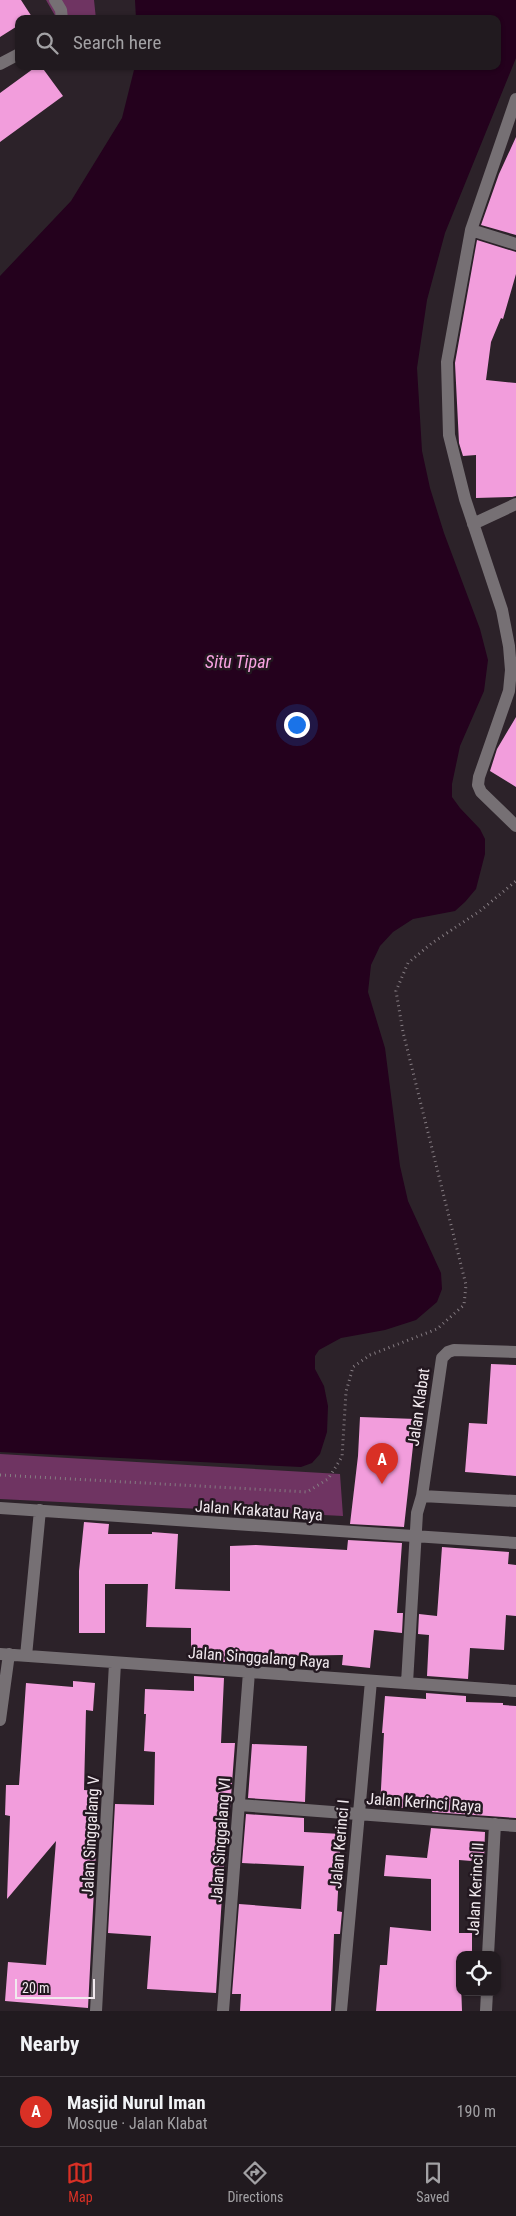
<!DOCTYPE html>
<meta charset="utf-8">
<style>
body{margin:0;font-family:"Roboto Condensed",sans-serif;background:#292328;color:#f1f3f6}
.controls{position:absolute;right:15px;bottom:15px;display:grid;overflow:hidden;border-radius:10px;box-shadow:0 1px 4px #0004}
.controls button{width:45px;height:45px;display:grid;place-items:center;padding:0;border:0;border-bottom:1px solid #3e383d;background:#211a1f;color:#f1f3f6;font:25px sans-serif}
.scale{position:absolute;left:15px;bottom:12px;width:80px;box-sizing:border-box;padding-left:5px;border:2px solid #f1e9ee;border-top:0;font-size:14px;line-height:18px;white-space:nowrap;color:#f1e9ee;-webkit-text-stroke:4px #231820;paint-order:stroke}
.you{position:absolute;left:296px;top:724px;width:18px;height:18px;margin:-12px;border:4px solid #fff;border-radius:50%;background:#1a73e8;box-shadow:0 0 0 8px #1a73e833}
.badge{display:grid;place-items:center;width:32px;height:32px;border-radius:50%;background:#d93025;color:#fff;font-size:16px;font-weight:700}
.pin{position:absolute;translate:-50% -41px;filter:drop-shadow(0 1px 2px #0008)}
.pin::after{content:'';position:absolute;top:26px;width:18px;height:15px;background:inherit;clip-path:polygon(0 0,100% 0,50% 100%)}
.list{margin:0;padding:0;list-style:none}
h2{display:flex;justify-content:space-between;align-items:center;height:65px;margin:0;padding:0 20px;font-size:21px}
h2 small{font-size:16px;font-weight:400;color:#a2a1a4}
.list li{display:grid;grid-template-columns:32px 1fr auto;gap:15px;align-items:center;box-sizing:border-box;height:70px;padding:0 20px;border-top:1px solid #3e383d}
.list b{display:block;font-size:19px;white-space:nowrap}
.list p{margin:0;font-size:16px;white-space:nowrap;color:#a2a1a4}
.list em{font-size:16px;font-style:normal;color:#a2a1a4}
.icon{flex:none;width:28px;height:28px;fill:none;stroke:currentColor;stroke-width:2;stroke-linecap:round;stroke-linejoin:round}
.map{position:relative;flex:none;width:516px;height:2011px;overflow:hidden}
.search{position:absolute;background:#211a1f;box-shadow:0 1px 4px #0004;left:15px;right:15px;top:15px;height:55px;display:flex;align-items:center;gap:12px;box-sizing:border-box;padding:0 18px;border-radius:10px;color:#a2a1a4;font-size:19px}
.sheet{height:135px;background:#211a1f}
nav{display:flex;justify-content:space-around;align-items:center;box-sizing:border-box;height:70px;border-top:1px solid #3e383d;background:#211a1f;font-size:14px;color:#a2a1a4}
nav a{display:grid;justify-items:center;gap:2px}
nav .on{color:#d93025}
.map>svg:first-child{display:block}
.green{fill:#6f3462}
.water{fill:#24011d}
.building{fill:#f29ddc}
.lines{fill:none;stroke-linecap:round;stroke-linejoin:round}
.path{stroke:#857c82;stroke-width:3;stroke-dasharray:1 4;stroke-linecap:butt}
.minor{stroke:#767074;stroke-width:12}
.labels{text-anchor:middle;stroke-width:5;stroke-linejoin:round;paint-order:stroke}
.street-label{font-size:16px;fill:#f1e9ee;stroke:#231820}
.water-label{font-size:18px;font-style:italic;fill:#f7a3e1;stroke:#231820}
</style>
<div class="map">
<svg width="516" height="2011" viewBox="0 0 516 2011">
<rect width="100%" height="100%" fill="#2c2229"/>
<path class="green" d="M46,0h48l2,19h-39z
M0,1454l340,20 3,42 -343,-17z"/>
<path class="water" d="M135,0h381v58l-71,175 -18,67 -10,68 5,83 8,37 14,45 36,96 8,31 -4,31 -24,55 -8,38v13l8,11 20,21 5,10v15l-9,35 -11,13 -10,9 -42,8 -20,13 -13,14 -9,19 -3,27 17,56 15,118 8,35 33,72 1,16 -5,13 -21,18 -31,10 -44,8 -22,12 -4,6v13l9,17 4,20 -1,26 -7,22 -8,9 -11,4 -301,-15v-1176l71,-75 51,-83 13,-52h362v-47h-361z"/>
<path class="building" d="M0,0h21l11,17 -13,2v6l-19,12z
M37,66h4l22,30 -63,46v-49z
M516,137v98l-35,-10 18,-51z
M477,240l39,12v22l-13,45 -2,-1 -10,24 -5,38 30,3v113l-4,1 -36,1v-43l-13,1 -4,-13 -4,-80z
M516,717v70l-26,-16 7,-22z
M491,1364l25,1v111l-51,-4 4,-49 18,1z
M360,1417l56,2 -12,108 -54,-3 8,-68z
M84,1522l25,2 -1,10h44v-2l26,2 -3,55 55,2v-45l26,-1 91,5 1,-10 54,3 -5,70h6l-1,20 -28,-3 -4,38 -28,-3 1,-10 -69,1 -1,-2 -48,-4v12l-30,-2 1,-10h-5v-22l-45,-1 2,-43h-43v49h-26v-62z
M442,1547l67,5 -1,12 8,1v51l-10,-1 -2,35 -34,-2 -2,31 -41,-3 2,-41 -11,-1 1,-20 18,2z
M194,1676l30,2 -3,65h14l-9,120h-2l-8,130 -69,-4 4,-53 -43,-3 7,-129 39,1 1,-53 -11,-1 2,-37h-2l1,-25 49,2z
M73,1681l22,2 -2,28 -7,-1 -2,80 15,1 -11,217 -83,-7 3,-39 38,3 10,-124 -49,58 3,-83 -5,-1 1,-30h13l7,-102 47,4z
M426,1693l40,3v6l37,1v2l13,1v112l-84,-6 1,-3 -53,-2 4,-74h-2l3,-37 41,3z
M252,1744l55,2 -2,56 -57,-4z
M246,1814l58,4v14l37,2 -4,77 5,1 -2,22h-6l-3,77h-91l1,-17h-9l7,-90 62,5 3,-43 -62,-3z
M431,1828l54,4 -1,30 -25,-2v73h13v22h-12l2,56h-86l4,-46h7l3,-38 41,4v-52l-47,-3 2,-21 41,3z"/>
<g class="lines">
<path class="path" d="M0,1475l307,17 21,-13 14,-22 4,-65 7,-25 17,-12 67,-26 27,-24 2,-20 -63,-253 -7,-41 12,-28 24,-20 48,-32 36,-30"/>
<path class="minor" d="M55,0l6,10 1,9
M0,64l19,-10
M516,99l-45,131 -24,132 2,73 16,64 37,111 7,36 2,24 -2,21 -30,86 -1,8 3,7 35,34
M471,230l45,14
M473,524l43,-20
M422,1496l94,5
M0,1508l516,35
M0,1654l516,37
M26,1656l14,-146
M407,1683l10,-170 5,-17 20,-138 6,-6 6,-2 62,2
M0,1720l9,-66
M239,1805l277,21
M488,1955l7,-131
M96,2011l19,-348
M223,2011l26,-339
M341,2011l30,-330
M486,2011l1,-19"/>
</g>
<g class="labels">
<g class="street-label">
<text transform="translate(418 1407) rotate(-82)" y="6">Jalan Klabat</text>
<text transform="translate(259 1510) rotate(4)" y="6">Jalan Krakatau Raya</text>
<text transform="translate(259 1657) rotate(4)" y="6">Jalan Singgalang Raya</text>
<text transform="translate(424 1802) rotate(4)" y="6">Jalan Kerinci Raya</text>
<text transform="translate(90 1836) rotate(-87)" y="6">Jalan Singgalang V</text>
<text transform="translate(220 1840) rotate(-86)" y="6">Jalan Singgalang VI</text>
<text transform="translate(339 1844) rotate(-85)" y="6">Jalan Kerinci I</text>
<text transform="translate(475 1889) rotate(-87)" y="6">Jalan Kerinci II</text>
</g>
<g class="water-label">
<text x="238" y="668">Situ Tipar</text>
</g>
</g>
</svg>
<div class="controls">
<button><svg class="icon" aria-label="locate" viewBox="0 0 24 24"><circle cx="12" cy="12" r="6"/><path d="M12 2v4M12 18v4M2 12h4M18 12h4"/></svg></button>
</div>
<div class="scale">20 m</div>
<div class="you"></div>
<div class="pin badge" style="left:382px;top:1484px">A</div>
<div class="search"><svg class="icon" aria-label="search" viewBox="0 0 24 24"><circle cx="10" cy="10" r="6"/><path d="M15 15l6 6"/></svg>Search here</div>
</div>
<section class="sheet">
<h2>Nearby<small></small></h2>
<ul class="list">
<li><span class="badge">A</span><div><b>Masjid Nurul Iman</b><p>Mosque · Jalan Klabat</p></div><em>190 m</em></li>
</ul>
</section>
<nav>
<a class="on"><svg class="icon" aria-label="map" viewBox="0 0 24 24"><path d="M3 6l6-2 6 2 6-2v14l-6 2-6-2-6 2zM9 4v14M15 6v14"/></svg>Map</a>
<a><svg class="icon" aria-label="directions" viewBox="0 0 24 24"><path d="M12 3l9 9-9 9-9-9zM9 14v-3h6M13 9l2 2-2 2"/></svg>Directions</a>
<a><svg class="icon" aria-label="saved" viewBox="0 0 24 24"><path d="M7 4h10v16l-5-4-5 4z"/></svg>Saved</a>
</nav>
